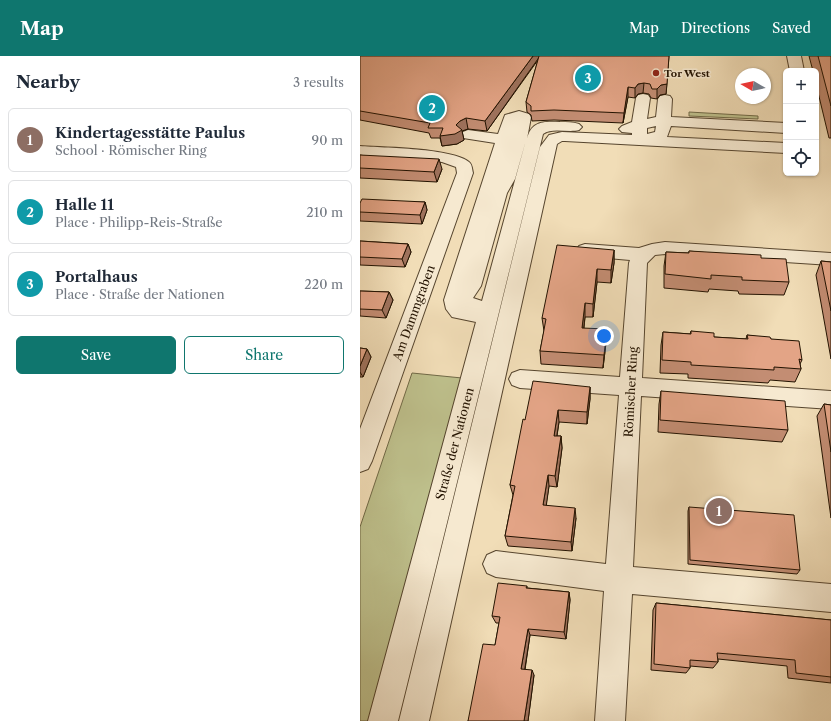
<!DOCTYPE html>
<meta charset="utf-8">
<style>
body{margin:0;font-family:"Libre Caslon Text",serif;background:#f6f6f7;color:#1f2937}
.controls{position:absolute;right:12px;top:12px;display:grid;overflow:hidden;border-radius:6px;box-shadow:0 1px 3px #0004}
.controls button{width:36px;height:36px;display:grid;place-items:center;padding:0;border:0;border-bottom:1px solid #e0e1e3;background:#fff;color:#1f2937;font:20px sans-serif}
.compass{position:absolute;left:375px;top:12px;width:36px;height:36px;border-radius:50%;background:#fff;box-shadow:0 1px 3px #0004;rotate:279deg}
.you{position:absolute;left:244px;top:280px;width:14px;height:14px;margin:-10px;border:3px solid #fff;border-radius:50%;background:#1a73e8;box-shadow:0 0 0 6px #1a73e833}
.badge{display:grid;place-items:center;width:26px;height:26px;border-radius:50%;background:#0f766e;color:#fff;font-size:13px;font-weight:700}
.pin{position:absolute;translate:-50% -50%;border:2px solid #fff;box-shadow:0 1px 4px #0006}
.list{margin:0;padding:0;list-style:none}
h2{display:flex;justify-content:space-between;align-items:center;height:52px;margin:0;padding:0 16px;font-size:17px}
h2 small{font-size:13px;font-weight:400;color:#747a83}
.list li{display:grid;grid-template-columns:26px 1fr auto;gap:12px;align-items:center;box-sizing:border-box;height:64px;margin:0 8px 8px;padding:0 8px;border:1px solid #e0e1e3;border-radius:6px}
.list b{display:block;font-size:15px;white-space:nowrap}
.list p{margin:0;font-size:13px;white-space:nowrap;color:#747a83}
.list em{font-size:13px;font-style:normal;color:#747a83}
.actions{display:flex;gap:8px;padding:12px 16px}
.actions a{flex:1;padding:9px 0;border:1px solid #0f766e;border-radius:6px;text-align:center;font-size:14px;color:#0f766e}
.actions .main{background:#0f766e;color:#fff}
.icon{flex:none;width:22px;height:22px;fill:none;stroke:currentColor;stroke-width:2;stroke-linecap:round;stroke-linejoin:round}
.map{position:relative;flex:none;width:471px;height:665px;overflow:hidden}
header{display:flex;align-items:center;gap:24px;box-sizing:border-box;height:56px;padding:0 20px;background:#0f766e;color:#fff}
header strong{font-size:19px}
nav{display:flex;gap:22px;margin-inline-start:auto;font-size:14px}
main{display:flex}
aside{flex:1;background:#fff}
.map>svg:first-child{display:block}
.green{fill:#bec08c;stroke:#706946}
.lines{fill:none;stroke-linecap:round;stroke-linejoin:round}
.minor-casing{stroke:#56452e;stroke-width:2}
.minor{fill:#f6e9d0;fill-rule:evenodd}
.wall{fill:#c38d73;stroke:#221200}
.shaded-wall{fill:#9f735e;stroke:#221200}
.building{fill:#e3a486;stroke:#221200}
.poi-dot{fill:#8f2418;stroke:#f6e9d0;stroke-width:1.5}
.labels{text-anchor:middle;stroke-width:3;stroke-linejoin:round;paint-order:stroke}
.far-poi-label{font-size:10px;font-weight:bold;fill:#221200;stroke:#f6e9d0;text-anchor:start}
.street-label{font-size:12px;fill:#221200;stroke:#f6e9d0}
</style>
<header>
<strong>Map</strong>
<nav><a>Map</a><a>Directions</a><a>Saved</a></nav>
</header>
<main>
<aside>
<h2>Nearby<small>3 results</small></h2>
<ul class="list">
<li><span class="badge" style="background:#8d6e63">1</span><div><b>Kindertagesstätte Paulus</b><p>School · Römischer Ring</p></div><em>90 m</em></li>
<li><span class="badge" style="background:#0f9aa8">2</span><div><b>Halle 11</b><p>Place · Philipp-Reis-Straße</p></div><em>210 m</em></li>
<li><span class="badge" style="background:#0f9aa8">3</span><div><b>Portalhaus</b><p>Place · Straße der Nationen</p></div><em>220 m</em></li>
</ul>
<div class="actions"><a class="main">Save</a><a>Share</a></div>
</aside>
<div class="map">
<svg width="471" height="665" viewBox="0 0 471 665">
<rect width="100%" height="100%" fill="#f1ddb7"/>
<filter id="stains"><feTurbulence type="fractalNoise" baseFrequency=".005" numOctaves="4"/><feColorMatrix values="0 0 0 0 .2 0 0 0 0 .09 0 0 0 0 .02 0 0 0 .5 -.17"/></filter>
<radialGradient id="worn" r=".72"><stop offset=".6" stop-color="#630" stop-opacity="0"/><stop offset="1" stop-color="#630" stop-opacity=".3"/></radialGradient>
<path class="green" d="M329,56l69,4v3l-69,-3z
M52,317l50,5 -94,343h-8v-194z"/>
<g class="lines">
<g class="minor-casing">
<path id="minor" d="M427,0h14l3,15h-14z
M283,38l5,1 2,3 -3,21 9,-2 2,-18 2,-3 5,-1 5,1 2,3 -1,18 115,6v10l-115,-7 -4,11 119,6v10l-221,-12h-3l-5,3 -128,577h-30l141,-574 9,-12 13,-3 70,3v-2l-10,-1 -3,-3 3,-3 10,-4 4,-24 2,-3zM296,70l-1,6 -8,2v-6z
M159,55l10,3 2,3 -4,22c4,-18 17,-18 33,-17 7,0 13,0 19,2l3,3 -3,3c-11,3 -27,-3 -36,4l-145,587h-30l108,-399 -24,-5 -6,-8 -2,-9 51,-157 -32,-5 -3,-3 3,-3 5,-2 30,4 7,-19zM166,84l-44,161 -9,-3 8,-12 26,-93 8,-14z
M0,90c23,2 93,2 109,16 3,2 3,7 4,11l-101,288 -4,8 -8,3v-43l97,-256 -1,-6 -14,-5 -82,-6z
M305,186l166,11v12l-166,-11 -10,1 -8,8 -5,115 189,13v18l-190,-13 -8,171 198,17v28l-199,-18 -7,127h-30l9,-130 -108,-14 -9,-4 -4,-9 4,-9 9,-4 110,13 13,-169 -99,-7 -8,-3 -3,-6 3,-6 8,-3 100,7 9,-114 1,-3 -45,-4 -6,-2 -3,-4 3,-4 6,-2 54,4 13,-4z"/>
</g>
<use href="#minor" class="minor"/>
</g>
<path class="wall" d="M0,0h309l-3,38 -6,1 -3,4 -6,-1 -2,-4 -6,-1 -5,1 -3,4 -7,-1 -5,26 -69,-3 -22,1 -1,-6 -4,-3 -1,-10 12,-42 -51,71 -19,-2 -6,2 2,9 -7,4 -15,2 -2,-8h-9l-2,-5 -69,-13z
M449,0h22v82h-2l-13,-54v-13h-3z
M0,99l82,14 -5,13 -77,-4z
M65,146l2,8 -5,14 -62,-3v-18z
M0,185l48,3 3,8 -6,15 -45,-2z
M254,194v13l-3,20 -14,-1 -4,35h-8l-1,11 22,15 -3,25 -62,-4 -1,-13 4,-20 -2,-13z
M329,195l72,7 28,24 -5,13 -45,-1 -1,-3 -29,-2 -1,3 -44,-4v-22l2,-14 23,1z
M461,205l10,1v97l-15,-84z
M0,235l29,1 4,8 -7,18 -26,-2z
M331,275l23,6 32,2 1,-4 24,4 31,21 -2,4 1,5 -6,13 -25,-2 -2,3 -80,-5v-4l-28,-1 1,-28 2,-13 27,2z
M0,292l7,1 4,8 -8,20h-3z
M230,331v12l-3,25 -28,-2 -2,14h4l1,12 -5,39 -8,-1 -3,19 30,13 -4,33 -64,-5 -3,-10 8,-41 -3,-10 15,-65z
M301,335l127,39 -6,12 -124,-10 1,-28z
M464,348l7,1v113l-14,-102z
M329,451l111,63 -3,4 -109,-10v-53z
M167,530v2l42,4 1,8 -4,39 -36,-4 -5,35 9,5 -6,46h-60l27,-76 4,-22h-3l-4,-7z
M296,547l175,17v63l-43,-5 -1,-12 -69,-7v3l-5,6 -23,-2v2l-4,5 -35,-3 2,-60z"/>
<path class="shaded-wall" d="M173,0h7l-53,75 -2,-10z
M284,27l-1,10 -5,1 -3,4v-10l3,-4z
M307,28l-1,10 -6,1 -3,4v-10l4,-4z
M268,31v10l-5,26 1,-10z
M106,62l2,11 -6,2 2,9 -7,4 -15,2 -2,-10 20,-15z
M79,103l3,10 -5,13 -3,-10z
M65,146l2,8 -5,14 -2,-9z
M48,188l3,8 -6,15 -3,-8z
M254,194v13l-3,20v-13z
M237,213v13l-4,35v-13z
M29,236l4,8 -7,18 -4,-8z
M225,247v14l-3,24v-13z
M247,273l-1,14 -3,25 1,-13z
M7,293l4,8 -8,20 -3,-5v-6z
M230,331v12l-3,25v-12z
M198,354l1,12 -4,25 -1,-11z
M201,380l1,12 -5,39 -2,-11z
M188,419l1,11 -4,29 -2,-10z
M215,452l1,10 -4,33 -1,-9z
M209,536l1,8 -4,39 -2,-7z
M168,573l2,6 -6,39 -3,-5z
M172,614l2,5 -6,46h-4z"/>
<path class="building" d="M0,0h173l-48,65 -19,-3 -6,3 -4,4 6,5 -7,4 -15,2 3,-8h-15l2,-5 -70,-12z
M179,0h130l-2,28 -6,1 -4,4h-5l-2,-5 -6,-1 -6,1 -3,4 -7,-1 -4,26 -70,-3 -23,1v-5l-5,-4z
M458,0h13v50z
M0,99l79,4 -5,13 -74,-4z
M2,143l63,3 -5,13 -60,-3v-9z
M0,185l48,3 -6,15 -42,-2z
M197,189l57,5 -3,20 -14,-1 -4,35 -8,-1 -3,25 25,1 -3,26 -64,-4 6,-32 -4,-1z
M329,195l72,4v3l25,1 3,23 -47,-2v-3l-31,-2v4l-46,-5 1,-22 23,1z
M461,205l10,1v49z
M0,235l29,1 -7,18 -22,-1z
M331,275l23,2v4l34,2 -1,-4 23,2 1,2 28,2 3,19 -3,-1 2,10 -27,-2v3l-83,-5v-3l-29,-2 1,-28 28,2z
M0,292l7,1 -7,17z
M173,325l57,6 -3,25 -29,-2 -4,26h7l-6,40 -7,-1 -5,30 32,3 -4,34 -66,-6 10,-50 -5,-1 13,-66 2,1z
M301,335l124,10 3,29 -128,-10z
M464,348l7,1v47z
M329,451l105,8 6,55 -110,-10z
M138,527l29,3 -1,2 43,4 -5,40 -36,-3 -7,40 11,1 -8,51h-56l15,-77 12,1 5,-28 -8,-1z
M296,547l175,17v57l-35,-4 -1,-13 -78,-7 1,9 -28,-2v8l-36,-4z"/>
<circle class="poi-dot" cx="296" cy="17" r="4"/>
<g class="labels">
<g class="far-poi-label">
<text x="304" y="21">Tor West</text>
</g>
<g class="street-label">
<text transform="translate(54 257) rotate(-70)" y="4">Am Dammgraben</text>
<text transform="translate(271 336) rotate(-87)" y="4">Römischer Ring</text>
<text transform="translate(95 388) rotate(-75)" y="4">Straße der Nationen</text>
</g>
</g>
<rect width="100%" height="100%" filter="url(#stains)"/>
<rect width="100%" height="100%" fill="url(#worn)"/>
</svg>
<div class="controls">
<button>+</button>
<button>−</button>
<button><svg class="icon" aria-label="locate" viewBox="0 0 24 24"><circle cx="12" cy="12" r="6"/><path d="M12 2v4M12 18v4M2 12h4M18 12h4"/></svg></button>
</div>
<svg class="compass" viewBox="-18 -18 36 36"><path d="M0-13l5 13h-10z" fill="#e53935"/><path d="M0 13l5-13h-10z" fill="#747a83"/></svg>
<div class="you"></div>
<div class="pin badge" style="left:359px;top:455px;background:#8d6e63">1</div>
<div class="pin badge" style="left:72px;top:52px;background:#0f9aa8">2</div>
<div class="pin badge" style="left:228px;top:22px;background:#0f9aa8">3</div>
</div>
</main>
